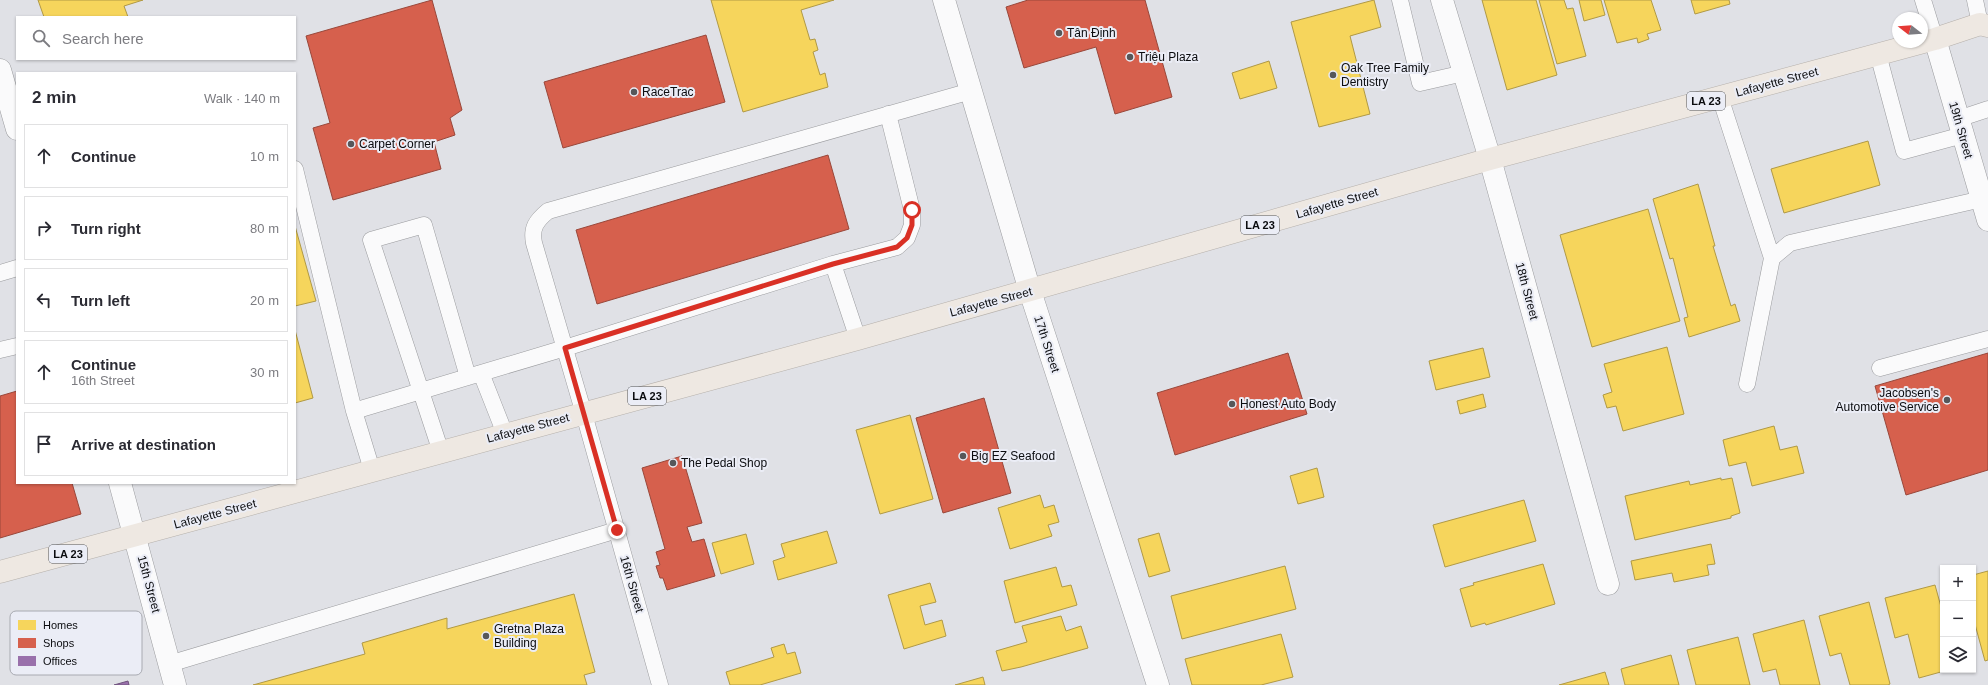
<!DOCTYPE html>
<meta charset="utf-8">
<style>
body{margin:0;font-family:Arial,sans-serif;background:#f2f2f3;color:#2b2b33}
.controls{position:absolute;right:12px;bottom:12px;display:grid;overflow:hidden;border-radius:0px;box-shadow:0 1px 3px #0004}
.controls button{width:36px;height:36px;display:grid;place-items:center;padding:0;border:0;border-bottom:1px solid #e1e1e2;background:#fff;color:#2b2b33;font:20px sans-serif}
.compass{position:absolute;left:1892px;top:12px;width:36px;height:36px;border-radius:50%;background:#fff;box-shadow:0 1px 3px #0004;rotate:287deg}
.stop{position:absolute;width:12px;height:12px;margin:-9px;border:3px solid #d93025;border-radius:50%;background:#fff}
.stop.end{background:#d93025;border-color:#fff;box-shadow:0 1px 4px #0008}
.list{margin:0;padding:0;list-style:none}
h2{display:flex;justify-content:space-between;align-items:center;height:52px;margin:0;padding:0 16px;font-size:17px}
h2 small{font-size:13px;font-weight:400;color:#7c7c81}
.list li{display:grid;grid-template-columns:26px 1fr auto;gap:12px;align-items:center;box-sizing:border-box;height:64px;margin:0 8px 8px;padding:0 8px;border:1px solid #e1e1e2;border-radius:0px}
.list b{display:block;font-size:15px;white-space:nowrap}
.list p{margin:0;font-size:13px;white-space:nowrap;color:#7c7c81}
.list em{font-size:13px;font-style:normal;color:#7c7c81}
.icon{flex:none;width:22px;height:22px;fill:none;stroke:currentColor;stroke-width:2;stroke-linecap:round;stroke-linejoin:round}
.map{position:relative;flex:none;width:1988px;height:685px;overflow:hidden}
.search{position:absolute;background:#fff;box-shadow:0 1px 3px #0004;left:16px;top:16px;width:280px;height:44px;display:flex;align-items:center;gap:10px;box-sizing:border-box;padding:0 14px;border-radius:0px;color:#7c7c81;font-size:15px}
.panel{position:absolute;background:#fff;box-shadow:0 1px 3px #0004;left:16px;top:72px;width:280px;height:412px;border-radius:0px}
.map>svg:first-child{display:block}
.homes{fill:#f6d55c;stroke:#b09945}
.shops{fill:#d6604d;stroke:#99473a}
.offices{fill:#9970ab;stroke:#6e527c}
.lines{fill:none;stroke-linecap:round;stroke-linejoin:round}
.lane-casing{stroke:#9a9b9e;stroke-width:17}
.street-casing{stroke:#9a9b9e;stroke-width:23}
.highway-casing{stroke:#b5b0ab;stroke-width:23}
.lane{stroke:#fafafb;stroke-width:16}
.street{stroke:#fafafb;stroke-width:22}
.highway{stroke:#eee8e2;stroke-width:22}
.route{stroke:#d93025;stroke-width:5}
.poi-dot{fill:#56575a;stroke:#ebedf6;stroke-width:1.5}
.labels{text-anchor:middle;stroke-width:4;stroke-linejoin:round;paint-order:stroke}
.shield{fill:#ebedf6;stroke:#4e5054;stroke-width:1}
.shield-label{font-size:11px;font-weight:bold;fill:#0b0c0f}
.poi-label{font-size:12px;fill:#0b0c0f;stroke:#ebedf6;text-anchor:start}
.street-label{font-size:12px;fill:#0b0c0f;stroke:#ebedf6}
.key{fill:#ebedf6;stroke:#a8aab1;stroke-width:1}
.key-label{font-size:11px;fill:#0b0c0f}
</style>
<div class="map">
<svg width="1988" height="685" viewBox="0 0 1988 685">
<rect width="100%" height="100%" fill="#e0e1e6"/>
<path class="homes" d="M38,0h105l-19,6 4,11h-84z
M711,0h123l-33,10 9,30 5,-1 3,11 -5,2 7,23 5,-2 3,14 -85,25z
M1374,0l7,27 -31,9 20,78 -51,13 -28,-105z
M1482,0h54l21,75 -50,15z
M1539,0h25l3,9 6,-1 13,48 -29,8z
M1579,0h22l4,15 -21,6z
M1604,0h47l10,30 -14,4 2,5 -11,4 -1,-5 -20,5z
M1691,0h38l1,4 -35,10z
M1269,61l8,27 -37,11 -8,-26z
M1868,141l12,44 -96,28 -13,-44z
M1698,184l17,62h-2l18,60 4,-2 5,17 -51,16 -5,-19 4,-1 -15,-59 -3,1 -17,-60z
M1648,209l32,112 -88,26 -32,-112z
M295,226l21,75 -21,5z
M295,330l18,68 -18,5z
M1667,347l17,67 -61,17 -7,-25 -9,2 -4,-13 9,-3 -8,-28z
M1483,348l7,29 -54,13 -7,-29z
M1483,394l3,13 -26,7 -3,-13z
M910,415l23,84 -53,15 -24,-84z
M1774,426l6,24 17,-4 7,27 -52,13 -6,-24 -17,4 -6,-26z
M1317,468l7,29 -26,7 -8,-28z
M1721,478v2l11,-2 8,35 -9,3v2l-96,22 -10,-44 64,-15 1,4z
M1040,495l4,13 10,-3 5,17 -11,3 4,11 -42,13 -12,-41z
M1524,500l12,41 -91,26 -12,-42z
M827,531l10,32 -59,17 -5,-19 12,-4 -4,-13z
M1159,533l11,38 -21,6 -11,-38z
M746,534l8,30 -33,10 -9,-31z
M1711,544l4,20 -8,1 2,10 -35,7 -2,-9 -37,7 -4,-19z
M1543,564l12,40 -69,21 -1,-2 -14,4 -11,-38 14,-4 -1,-2z
M1285,566l11,43 -114,30 -11,-43z
M1056,567l6,20 9,-2 6,20 -62,18 -11,-42z
M1988,571v89l-3,1 -12,-44v-42z
M930,583l6,19 -16,4 5,19 17,-5 4,16 -42,13 -16,-54z
M1935,585l8,29v56h5l-29,8 -11,-44 -13,4 -10,-40z
M574,594l21,78 -11,3 3,10h-334l112,-31 -3,-11 85,-25v11z
M1869,602l21,82 -2,1h-38l-9,-32 -11,3 -11,-40z
M1061,616l5,15 15,-5 7,22 -67,19 -19,4 -6,-20 31,-9 -5,-16z
M1804,620l16,65h-40l-4,-16 -13,3 -10,-38z
M1281,634l12,43 -32,8h-69l-7,-26z
M1738,637l12,48h-54l-9,-35z
M784,644l3,10 8,-2 6,21 -41,12h-30l-4,-13 48,-15 -3,-9z
M1671,655l8,30h-54l-4,-16z
M1605,672l4,13h-50z
M983,677l2,8h-30z"/>
<path class="shops" d="M432,0l30,110 -12,8 5,17 -21,7 7,27 -108,31 -20,-72 17,-5 -24,-87z
M1028,0h117l27,97 -57,17 -19,-67 -72,21 -18,-61z
M706,35l19,67 -162,46 -19,-66z
M828,155l21,74 -252,75 -21,-74z
M1288,353l19,61 -132,41 -18,-62z
M1988,353v117l-82,25 -31,-109z
M17,391v92h55l9,31 -81,24v-142z
M984,398l27,95 -68,20 -27,-95z
M682,456l20,67 -15,4 5,15 12,-3 11,37 -48,14 -4,-12h-3l-4,-12 4,-1 -4,-13 9,-3 -23,-81z"/>
<path class="offices" d="M128,681l1,4h-15z"/>
<g class="lines">
<g class="lane-casing">
<path id="lane" d="M1400,0l20,83 44,-10
M1923,0l12,39
M1975,0l5,24
M1878,54l26,97 59,-16
M1720,97l52,161
M1958,119l30,-10
M295,169l59,242
M833,264l25,75
M0,273l17,-5
M0,350l17,-4
M1880,368l108,-29
M481,373l24,61
M1747,384l25,-126 18,-15 192,-44
M441,452l-70,-212 53,-15 44,152
M372,470l-18,-59 211,-63 268,-84 64,-17 10,-9 5,-13v-15l-24,-96
M169,664l448,-134
M660,685l-76,-271 -50,-171c-3,-15 2,-22 14,-32l423,-120"/>
</g>
<g class="street-casing">
<path id="street" d="M944,0l86,291 128,394
M1442,0l48,159 118,425
M1935,39l53,181
M0,70l17,59
M120,483l55,202"/>
</g>
<g class="highway-casing">
<path id="highway" d="M0,572l858,-233 632,-180 445,-120 45,-15 8,2"/>
</g>
<use href="#lane" class="lane"/>
<use href="#street" class="street"/>
<use href="#highway" class="highway"/>
</g>
<g class="lines">
<path class="route" d="M617,530l-52,-182 268,-84 64,-17 10,-9 5,-13v-15"/>
</g>
<g class="poi-dot">
<circle cx="1059" cy="33" r="4"/>
<circle cx="1130" cy="57" r="4"/>
<circle cx="1333" cy="75" r="4"/>
<circle cx="634" cy="92" r="4"/>
<circle cx="351" cy="144" r="4"/>
<circle cx="1947" cy="400" r="4"/>
<circle cx="1232" cy="404" r="4"/>
<circle cx="963" cy="456" r="4"/>
<circle cx="673" cy="463" r="4"/>
<circle cx="486" cy="636" r="4"/>
</g>
<g class="labels">
<g class="shield">
<rect x="1687" y="92" width="38" height="18" rx="3"/>
<rect x="1241" y="216" width="38" height="18" rx="3"/>
<rect x="628" y="387" width="38" height="18" rx="3"/>
<rect x="49" y="545" width="38" height="18" rx="3"/>
</g>
<g class="shield-label">
<text x="1706" y="105">LA 23</text>
<text x="1260" y="229">LA 23</text>
<text x="647" y="400">LA 23</text>
<text x="68" y="558">LA 23</text>
</g>
<g class="poi-label">
<text x="1067" y="37">Tân Định</text>
<text x="1138" y="61">Triệu Plaza</text>
<text x="1341" y="72">Oak Tree Family<tspan x="1341" dy="14">Dentistry</tspan></text>
<text x="642" y="96">RaceTrac</text>
<text x="359" y="148">Carpet Corner</text>
<text x="1939" y="397" text-anchor="end">Jacobsen's<tspan x="1939" dy="14">Automotive Service</tspan></text>
<text x="1240" y="408">Honest Auto Body</text>
<text x="971" y="460">Big EZ Seafood</text>
<text x="681" y="467">The Pedal Shop</text>
<text x="494" y="633">Gretna Plaza<tspan x="494" dy="14">Building</tspan></text>
</g>
<g class="street-label">
<text transform="translate(1777 82) rotate(-15)" y="4">Lafayette Street</text>
<text transform="translate(1961 130) rotate(74)" y="4">19th Street</text>
<text transform="translate(1337 203) rotate(-16)" y="4">Lafayette Street</text>
<text transform="translate(1527 291) rotate(75)" y="4">18th Street</text>
<text transform="translate(991 302) rotate(-15)" y="4">Lafayette Street</text>
<text transform="translate(1047 344) rotate(72)" y="4">17th Street</text>
<text transform="translate(528 428) rotate(-15)" y="4">Lafayette Street</text>
<text transform="translate(215 514) rotate(-15)" y="4">Lafayette Street</text>
<text transform="translate(149 584) rotate(75)" y="4">15th Street</text>
<text transform="translate(632 584) rotate(74)" y="4">16th Street</text>
</g>
</g>
<rect x="10" y="611" width="132" height="64" rx="6" class="key"/>
<rect x="18" y="620" width="18" height="10" fill="#f6d55c"/>
<rect x="18" y="638" width="18" height="10" fill="#d6604d"/>
<rect x="18" y="656" width="18" height="10" fill="#9970ab"/>
<g class="key-label">
<text x="43" y="629">Homes</text>
<text x="43" y="647">Shops</text>
<text x="43" y="665">Offices</text>
</g>
</svg>
<div class="controls">
<button>+</button>
<button>−</button>
<button><svg class="icon" aria-label="layers" viewBox="0 0 24 24"><path d="M12 4l9 5-9 5-9-5zM3 14l9 5 9-5"/></svg></button>
</div>
<svg class="compass" viewBox="-18 -18 36 36"><path d="M0-13l5 13h-10z" fill="#e53935"/><path d="M0 13l5-13h-10z" fill="#7c7c81"/></svg>
<div class="stop" style="left:912px;top:210px"></div>
<div class="stop end" style="left:617px;top:530px"></div>
<div class="search"><svg class="icon" aria-label="search" viewBox="0 0 24 24"><circle cx="10" cy="10" r="6"/><path d="M15 15l6 6"/></svg>Search here</div>
<section class="panel">
<h2>2 min<small>Walk · 140 m</small></h2>
<ul class="list">
<li><svg class="icon" aria-label="ahead" viewBox="0 0 24 24"><path d="M12 20V5M6 11l6-6 6 6"/></svg><div><b>Continue</b></div><em>10 m</em></li>
<li><svg class="icon" aria-label="right" viewBox="0 0 24 24"><path d="M7 20v-9h11M14 6l5 5-5 5"/></svg><div><b>Turn right</b></div><em>80 m</em></li>
<li><svg class="icon" aria-label="left" viewBox="0 0 24 24"><path d="M17 20v-9H6M10 6l-5 5 5 5"/></svg><div><b>Turn left</b></div><em>20 m</em></li>
<li><svg class="icon" aria-label="ahead" viewBox="0 0 24 24"><path d="M12 20V5M6 11l6-6 6 6"/></svg><div><b>Continue</b><p>16th Street</p></div><em>30 m</em></li>
<li><svg class="icon" aria-label="arrive" viewBox="0 0 24 24"><path d="M6 21V4h12l-3 4 3 4H6"/></svg><div><b>Arrive at destination</b></div></li>
</ul>
</section>
</div>
